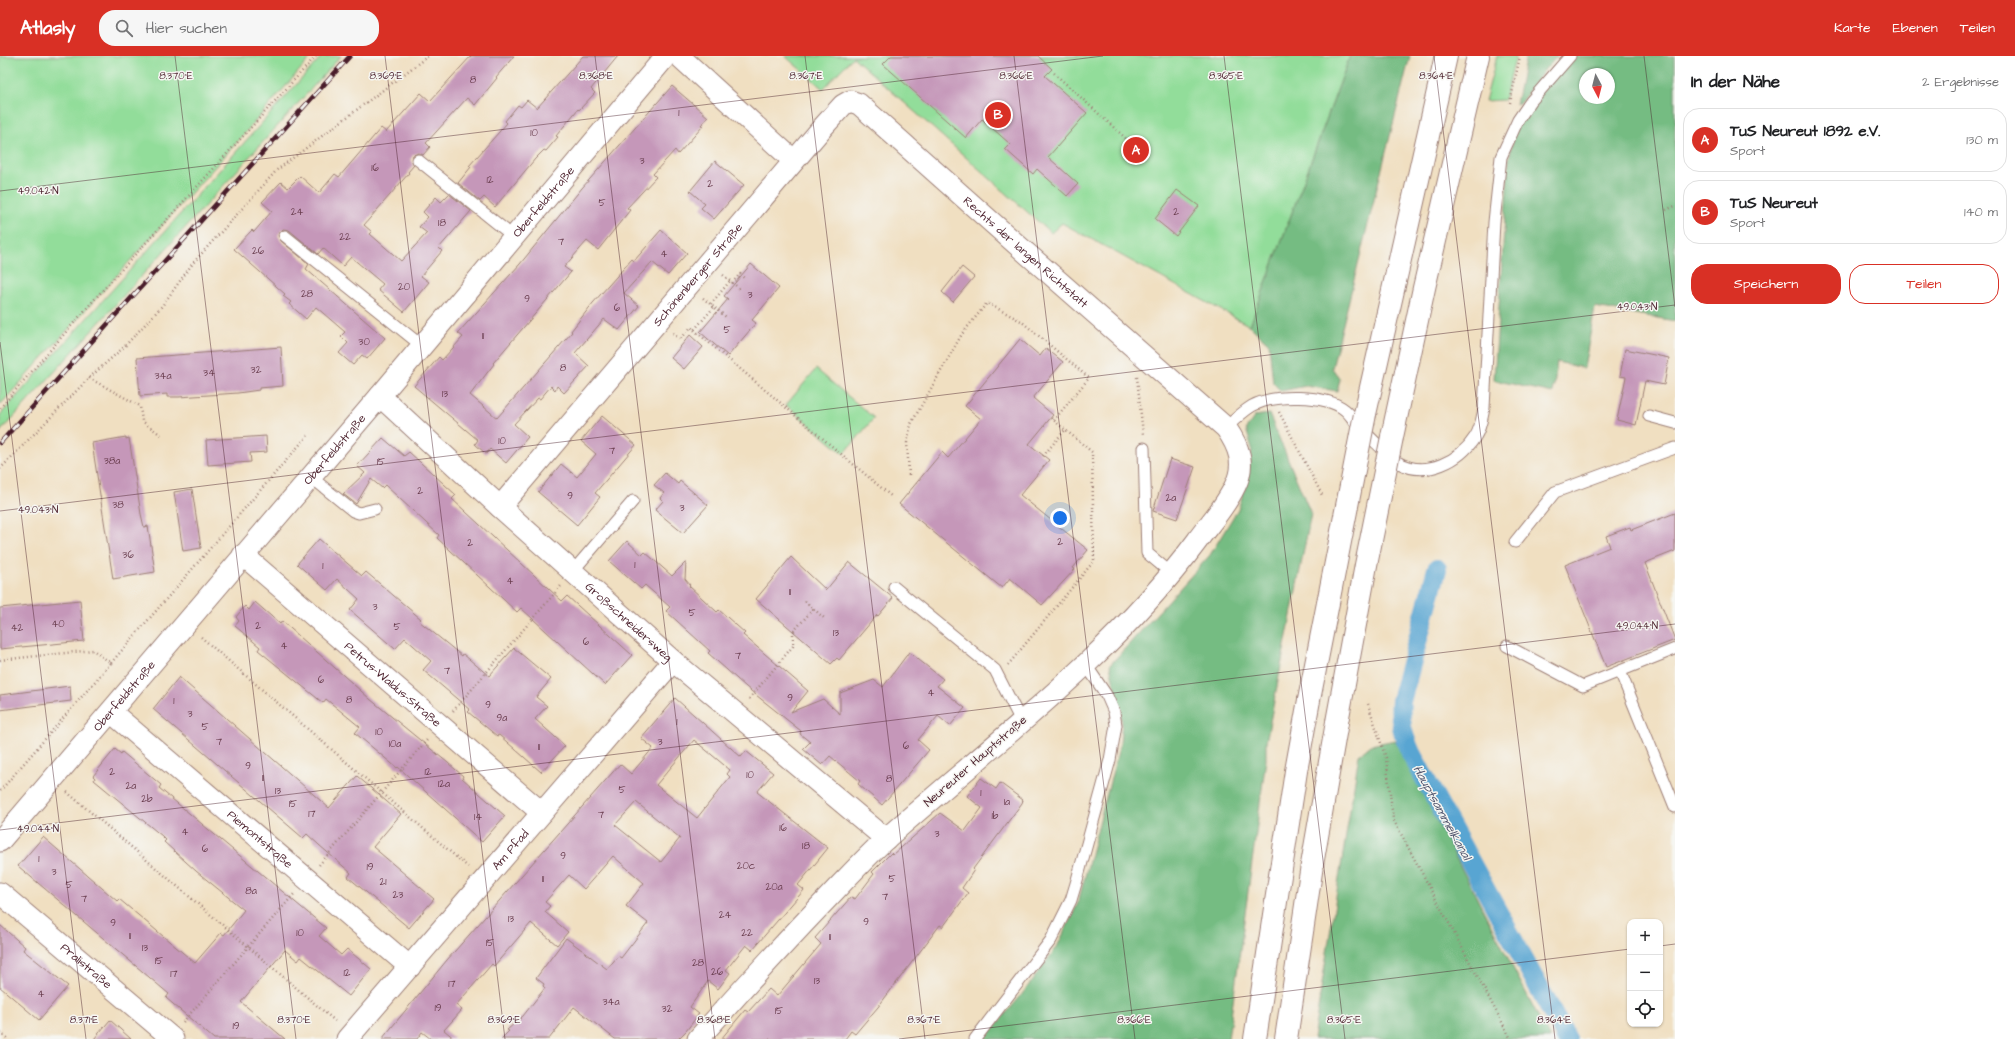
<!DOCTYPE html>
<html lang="de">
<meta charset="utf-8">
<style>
body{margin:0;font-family:"Architects Daughter",sans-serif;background:#f6f6f6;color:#202124}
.controls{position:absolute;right:12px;bottom:12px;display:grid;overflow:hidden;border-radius:8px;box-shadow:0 1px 3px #0004}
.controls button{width:36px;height:36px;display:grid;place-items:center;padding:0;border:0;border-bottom:1px solid #e0e0e0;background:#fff;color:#202124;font:20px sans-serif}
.compass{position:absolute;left:1579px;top:12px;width:36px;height:36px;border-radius:50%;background:#fff;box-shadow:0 1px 3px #0004;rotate:173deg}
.you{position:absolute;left:1060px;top:462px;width:14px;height:14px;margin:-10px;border:3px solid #fff;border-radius:50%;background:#1a73e8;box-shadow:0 0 0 6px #1a73e833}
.badge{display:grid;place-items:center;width:26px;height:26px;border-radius:50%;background:#d93025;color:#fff;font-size:13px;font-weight:700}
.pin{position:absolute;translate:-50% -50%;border:2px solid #fff;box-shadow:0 1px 4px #0006}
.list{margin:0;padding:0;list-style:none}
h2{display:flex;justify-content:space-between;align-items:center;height:52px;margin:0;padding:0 16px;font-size:17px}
h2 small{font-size:13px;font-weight:400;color:#757577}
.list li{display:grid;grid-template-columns:26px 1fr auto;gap:12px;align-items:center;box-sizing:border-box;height:64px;margin:0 8px 8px;padding:0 8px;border:1px solid #e0e0e0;border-radius:16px}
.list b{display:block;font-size:15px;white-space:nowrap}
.list p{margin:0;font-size:13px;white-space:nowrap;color:#757577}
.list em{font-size:13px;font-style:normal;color:#757577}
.actions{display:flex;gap:8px;padding:12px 16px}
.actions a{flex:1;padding:9px 0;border:1px solid #d93025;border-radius:16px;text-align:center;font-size:14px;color:#d93025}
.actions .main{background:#d93025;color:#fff}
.icon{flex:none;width:22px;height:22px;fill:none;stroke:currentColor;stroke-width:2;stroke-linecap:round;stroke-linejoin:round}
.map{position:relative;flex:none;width:1675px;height:983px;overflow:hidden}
header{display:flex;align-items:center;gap:24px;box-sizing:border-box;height:56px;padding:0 20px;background:#d93025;color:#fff}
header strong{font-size:19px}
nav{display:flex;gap:22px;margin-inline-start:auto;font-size:14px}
.search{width:280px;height:36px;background:#f6f6f6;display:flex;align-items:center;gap:10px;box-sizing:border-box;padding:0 14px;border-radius:16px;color:#757577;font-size:15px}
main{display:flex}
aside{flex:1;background:#fff}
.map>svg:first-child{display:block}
.green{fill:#92dd9a;stroke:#6e7e62}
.forest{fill:#75bc82;stroke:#606e56;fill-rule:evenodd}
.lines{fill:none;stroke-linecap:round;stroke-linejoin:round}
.canal{stroke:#59a5d2;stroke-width:20}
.building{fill:#c597b9;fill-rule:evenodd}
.service-casing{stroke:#9d7f76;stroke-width:13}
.minor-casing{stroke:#9d7f76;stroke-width:23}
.trunk-casing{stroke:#9d7f76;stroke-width:24}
.path{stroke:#9d7f76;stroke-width:2.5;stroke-dasharray:1 3;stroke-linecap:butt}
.service{stroke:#fff;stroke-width:11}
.minor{stroke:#fff;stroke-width:21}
.trunk{stroke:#fff;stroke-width:22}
.rail-casing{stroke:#4a1f2b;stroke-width:4.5}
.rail{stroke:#f6f6f2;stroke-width:3;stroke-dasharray:9;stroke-linecap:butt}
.trunk-bridge-casing{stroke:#9d7f76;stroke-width:24;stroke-linecap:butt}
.trunk-bridge{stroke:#fff;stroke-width:22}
.ticks{fill:none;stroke:#4a1f2b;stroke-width:1;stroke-opacity:0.45}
.labels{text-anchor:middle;stroke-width:3;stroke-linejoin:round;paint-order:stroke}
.number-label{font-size:10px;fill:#693d4e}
.street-label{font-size:12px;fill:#4a1f2b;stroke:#f6f6f2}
.water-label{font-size:13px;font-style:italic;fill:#50556e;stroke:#f6f6f2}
.ticks-label{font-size:10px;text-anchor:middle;fill:#4a1f2b;stroke:#f6f6f2;stroke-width:3;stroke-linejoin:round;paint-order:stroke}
</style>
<header>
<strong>Atlasly</strong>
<div class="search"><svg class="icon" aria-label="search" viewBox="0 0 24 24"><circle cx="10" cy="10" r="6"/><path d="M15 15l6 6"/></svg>Hier suchen</div>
<nav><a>Karte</a><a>Ebenen</a><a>Teilen</a></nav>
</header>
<main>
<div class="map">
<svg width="1675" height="983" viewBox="0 0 1675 983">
<rect width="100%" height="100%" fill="#f6f6f2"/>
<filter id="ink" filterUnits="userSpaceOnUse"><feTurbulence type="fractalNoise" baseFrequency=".025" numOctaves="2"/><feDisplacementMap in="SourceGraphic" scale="8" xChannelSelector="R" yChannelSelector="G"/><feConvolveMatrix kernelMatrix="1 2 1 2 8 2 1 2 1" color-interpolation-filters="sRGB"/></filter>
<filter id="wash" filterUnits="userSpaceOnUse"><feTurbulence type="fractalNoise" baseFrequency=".012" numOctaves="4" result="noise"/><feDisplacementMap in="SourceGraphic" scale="16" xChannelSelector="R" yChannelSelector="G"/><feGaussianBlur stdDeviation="0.9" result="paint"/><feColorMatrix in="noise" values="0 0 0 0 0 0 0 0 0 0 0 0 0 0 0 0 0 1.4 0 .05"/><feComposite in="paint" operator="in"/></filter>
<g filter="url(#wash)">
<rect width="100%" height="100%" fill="#f0dfc1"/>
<path class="green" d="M0,0h312l-73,84 -239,265z
M322,0h19l-341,376v-17z
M785,0h565l-100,270 -188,-103 -11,10 -198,-176 -30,32z
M1497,0h19l-12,44 -19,1z
M816,313l58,49 -30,36 -58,-49z"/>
<path class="forest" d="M1350,0h60l-78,312 8,11 -3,12 -31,-5 -25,5 -8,-8 -4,-39 -19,-18z
M1526,0h32l-13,13 -24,33 -5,2z
M1570,0h105v265l-80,-14 -11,61 -27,-6 -4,31 -59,-13 15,-222 9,-38zM1585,18h24v24h-24z
M1269,358l42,100 -45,228v17l-38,280h-244l36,-42 37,-50 21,-44 42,-159 2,-22 -12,-57 100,-110 28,-46 10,-30 4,-31 -6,-19 9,-13z
M1395,684l155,299h-237l46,-284 12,-10z"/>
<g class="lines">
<path class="canal" d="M1437,513l-36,132c-2,20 2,34 10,52l156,286"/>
</g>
<g id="blocks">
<path class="building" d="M471,0h43l-18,21 1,1 -22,27 -8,-7 -41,45 4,4 -7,8 -4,-2 -6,2 -2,4 3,6 -6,7 1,1 -45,52 8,7 -2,2 31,27 26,-28 -8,-6 9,-10 -5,-5 13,-15 5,5 8,-8 22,17 -32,37 3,3 -21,25 8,6 -25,30 -26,-22 5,-6 -32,-27 -8,9 -20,-18 -5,6 -29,-24 -6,-1 -5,6 3,6 28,23 -3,5 79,69 -18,21 -5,-4 -9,10 -14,-12 9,-10 -7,-7 4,-4 -29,-25 -10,12 -17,-15 2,-2 -8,-6 2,-2 -51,-45 18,-19 2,2 18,-21 -10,-9 19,-20 7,6 12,-12 19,17 16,-19 4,3 42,-49 5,4 35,-39 9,8z
M583,0h35l-27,33 4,4 -16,17 -1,-1 -22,27 2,1 -12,14 -2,-1 -9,9 -40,48 -11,-10 -4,4 -22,-18 13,-16 -2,-1 38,-43 -2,-2 13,-16 3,2 6,-7 10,8z
M891,0h147l14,13 -7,7 42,37 -39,44 30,27 -11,12 -30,-27 -4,5 -28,-25 5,-5 -28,-25 -16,19 -83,-74z
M672,30l36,31 -7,8 2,1 -25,28 -3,-4 -22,24 3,3 -29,31 3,2 -32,40 -11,-9 -23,26 7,5 -78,91 1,1 -24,31 27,23 75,-86 -1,-1 22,-28 39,-44 2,2 27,-31 26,23 -19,22 -16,-13 -28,31 15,13 -20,24 -15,-11 -29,34 14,13 -25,27 -7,-7 -2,4 -4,-4 -11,13 -2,-1 -24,26 14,13 -22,26 -16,-14 -4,5 -11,-10 3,-4 -64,-54 25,-29 3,3 21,-23 -5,-4 62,-69 62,-76z
M715,105l29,24 -30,34 -13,-11 4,-4 -15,-13z
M1177,134l22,16 -23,30 -21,-17z
M751,208l28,24 -27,32 4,3 -28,33 -28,-24 28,-33 -4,-3z
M962,211l12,10 -21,25 -11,-10z
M690,279l13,12 -19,22 -13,-11z
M1020,283l20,17 6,-8 17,14 -30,36 20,17 -24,29 20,16 -29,35 68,55 -15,18 2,1 -33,36 -32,-27 -8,10 -103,-84 43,-52 6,6 33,-39 -16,-13z
M281,291l2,39 -24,2v2l-21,3 -59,4h-12v-3l-27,2 -3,-38z
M1625,293l44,9 -5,27 -19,-4 -9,44 -19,-5 9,-43 -6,-1z
M602,360l34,29 -41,48 5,4 -23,28 -39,-33 23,-28 16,13 19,-23 -15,-13z
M266,380l1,16 -17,1 1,9 -43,3 -2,-25z
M126,381v2l3,-1 12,76 3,13 4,-1 7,46 -42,7 -21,-136z
M383,382l21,18 5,-4 47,43 -4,4 110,102 5,-5 65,59 -27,30 -84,-77 -4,4 -80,-74 2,-3 -54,-50 -3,3 -11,-9 -15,25 -13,-10 22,-21 -8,-7z
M1170,403l25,8 -18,52 -24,-8z
M665,417l13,11 2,-3 28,24 -25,28 -28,-23 8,-9 -3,-3 4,-5 -10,-8z
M192,433l9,59 -18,3 -9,-59z
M1675,457v38l-30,12 30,77 -69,27 -41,-102 45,-18 -4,-11 24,-9 1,3z
M319,483l43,37 4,-4 55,47 -2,2 43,35 1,-2 26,22 25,-28 37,31 -15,18 11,9 -12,13 30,27 -24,26 -42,-37 -2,1 -29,-24 2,-2 -47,-40 8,-9 -26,-23 -10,11 -45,-39 9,-11 -22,-20 -10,11 -30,-26z
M627,485l15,14 3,-3 27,24 14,-14 -1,17 5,6 -1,1 28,26 2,-2 26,23 -2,2 65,56 -17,21 32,-13 17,15v-21l34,-13 9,7 26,-35 34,27 -6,7 28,22 -15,18 -12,-10 -20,24 11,10 -47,55 -24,-21 2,-3 -30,-25 -8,9 -19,-16 7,-7 -10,-8 1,-3 -55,-44 -38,-34 2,-2 -44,-40 4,-4 -25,-22 -4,4 -32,-28z
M791,501l35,33 23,-28 44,36 -15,18 -1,-1 -38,45 -2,-2 -6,6 -75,-65z
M80,544l4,41 -84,8v-41z
M255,546l25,22 2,-3 88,78 78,64 15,13 -1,2 43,38 -23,26 -84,-75 -1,1 -42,-35 5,-6 -34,-28 -3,4 -65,-53 2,-3 -25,-21 4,-5 -3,-4 9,-11 4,4z
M179,621l150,131 28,-32 44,38 -28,33 61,52 -25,29 -61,-51 3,-4 -32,-28 -12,-11 -4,4 -150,-129z
M70,630l1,15 -71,9v-15z
M675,642l66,59 5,-6 27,22 -16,19 71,56 -30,37 6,5 -52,60 -6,-5 -20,25 4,3 -12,16 -10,-8 -18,26 9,7 -13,17 -8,8h-63l-41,-32 -25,32h-48l8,-8 -2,-1 16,-14 22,-28 -2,-2 1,-2 -8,-6 30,-40 41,31 11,-13 3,2 27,-35 -22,-17 18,-23 -31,-27 -29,33 -15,-14 -24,27 5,4 -5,6 23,20 -11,13 -26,-22 -37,43 -2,-2 -36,41 6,5 -18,20 11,9h-24l-9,-7 -5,7h-35l65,-79 173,-196 11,10 22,-26 -12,-10zM694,684l36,30 -3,4 3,3 -33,41 -41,-33zM636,746l44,36 -19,24 -46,-37z
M115,693l6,5 1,-2 39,33 -2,3 167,140 -7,8 22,19 6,-6 24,20 -22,27 -48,-39 -3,4 -13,-11 -44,52 44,37h-71l-48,-41 3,-4 -151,-128 25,-29 74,64 2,-2 76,64 26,-30 3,2 20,-25 -48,-39 -32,-29 2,-2 -4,-4 -68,-56 1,-2 -2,-2z
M981,722l15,11 4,-6 23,17 -1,3 -49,66 1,1 -12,18 6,5 -25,34 -3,-2 -62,82 -23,27 -4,-3 -6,8h-124l24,-29 3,2 21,-23 8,7 44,-52 -6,-6 36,-41 4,2 19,-25 -2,-2 19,-19 2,2 47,-42 25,18 17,-23 -15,-12z
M0,869l25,22 -2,3 45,36 -29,34 -39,-33z
M110,964l21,19h-37z"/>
</g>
</g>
<g filter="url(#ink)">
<use href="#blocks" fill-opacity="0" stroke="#9d7f76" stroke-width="1"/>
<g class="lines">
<g class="service-casing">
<path id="service" d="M418,104l96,77
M285,180l137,110
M1649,360l26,7
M1226,372c8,-8 16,-16 26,-22 21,-12 74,-12 93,4 4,3 7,8 10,12 9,9 34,35 44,41 27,15 61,-2 76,-26 6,-9 7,-19 9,-29l10,-186 7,-65 17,-37 13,-19 39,-45
M1144,392l3,105 25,21
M311,421l42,34 6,2 16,-4
M1515,486l40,-50 120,-44
M573,515l60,-70
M894,531l101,83 26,51
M1507,590l76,40 37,-15 55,136
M1620,615l55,-22
M975,983l76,-99 20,-40 6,-20 33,-120 6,-35 -2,-13 -7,-16 -21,-31"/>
</g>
<g class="minor-casing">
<g id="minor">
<path d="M679,0l115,105"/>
<path id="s1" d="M380,340l120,111 173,154 213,178"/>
<path id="s2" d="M500,451l323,-380 20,-22 7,-4 9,3 156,139 211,185c13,19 20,36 9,58 -9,20 -26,38 -38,55 -85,115 -203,202 -309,296 -23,21 -44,44 -65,66 -43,45 -84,90 -125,136"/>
<path id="s3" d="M243,499l299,258"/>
<path id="s4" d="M111,656l299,255"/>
<path id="s5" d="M0,785l380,-445 286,-340"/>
<path id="s6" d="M0,837l173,146"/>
<path id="s7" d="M347,983l326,-378"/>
</g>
</g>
<g class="trunk-casing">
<path id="trunk" d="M1365,358l81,-358
M1392,381l32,-149 54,-232
M1255,983l41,-268 13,-71
M1286,983l26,-174 25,-143"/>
</g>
<path class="path" d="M1054,17l79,72
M1510,47l10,-47
M1666,154l9,-4
M723,219l18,15
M732,227l8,-9 5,5
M703,242l23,19
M711,248l19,-23
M694,274l197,166
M673,277l7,7 11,-13 3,3 20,-23
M1137,321l6,57
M89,322l51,28 2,15 19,14
M0,352l92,-106 224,-246
M1279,356l43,83
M1043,400l22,-26
M0,413l89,-91 35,-31 38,-41 31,-43 84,-93 151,-114
M909,419l-2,-32 4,-19 51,-90 25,-31 34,18 68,57 -35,42
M805,545l19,17
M201,581l267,230
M0,604l93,-10 18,13 -111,128
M111,607l198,-229
M1008,609l86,-104 -2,-109 -41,-34
M749,643l44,-53v-14l20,-23
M1368,648l18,54 7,61 118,220
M453,655l108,-125
M67,736l268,229
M319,809l108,-125
M183,966l111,-128
M0,976l8,7"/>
<use href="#service" class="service"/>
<use href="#minor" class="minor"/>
<use href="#trunk" class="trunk"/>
<g class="rail-casing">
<path id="rail" d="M0,387l350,-387"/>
</g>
<use href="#rail" class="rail"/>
<g class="trunk-bridge-casing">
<path id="trunk-bridge" d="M1309,644l56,-286
M1337,666l29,-157 26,-128"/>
</g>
<use href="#trunk-bridge" class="trunk-bridge"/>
</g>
</g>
<path class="ticks" d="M175,0l121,983M385,0l120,983M595,0l120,983M805,0l120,983M1014,0l121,983M1224,0l121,983M1434,0l121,983M1644,0l31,251M0,135l1103,-135M0,286l86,697M0,455l1675,-206M0,774l1675,-206M1660,890l15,-2M899,983l731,-90"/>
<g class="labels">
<g class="number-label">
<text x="473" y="27">8</text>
<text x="679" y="60">1</text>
<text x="534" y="80">10</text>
<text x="642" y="108">3</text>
<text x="375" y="115">16</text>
<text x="490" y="127">12</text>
<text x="710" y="131">2</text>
<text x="602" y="150">5</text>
<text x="297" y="159">24</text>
<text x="1176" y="159">2</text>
<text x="442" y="170">18</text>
<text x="345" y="184">22</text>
<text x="561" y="189">7</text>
<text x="258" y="198">26</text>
<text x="664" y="201">4</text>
<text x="404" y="234">20</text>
<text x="307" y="241">28</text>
<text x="750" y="242">3</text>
<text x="527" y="246">9</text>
<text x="617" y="255">6</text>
<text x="727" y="277">5</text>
<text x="483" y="283">11</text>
<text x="364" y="289">30</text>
<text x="563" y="315">8</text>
<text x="256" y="317">32</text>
<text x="209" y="320">34</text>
<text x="163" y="323">34a</text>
<text x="445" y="341">13</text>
<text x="502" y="388">10</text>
<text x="612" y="398">7</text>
<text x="112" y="408">38a</text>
<text x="381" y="409">15</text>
<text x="420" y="438">2</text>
<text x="570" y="443">9</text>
<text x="1171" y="445">2a</text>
<text x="118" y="452">38</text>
<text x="682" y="455">3</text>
<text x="1060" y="489">2</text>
<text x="470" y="490">2</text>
<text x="128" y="502">36</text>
<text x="635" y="512">1</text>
<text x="323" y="513">1</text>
<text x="510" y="528">4</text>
<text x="790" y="539">11</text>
<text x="375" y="554">3</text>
<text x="692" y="560">5</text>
<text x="58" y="571">40</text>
<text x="258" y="573">2</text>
<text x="397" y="574">5</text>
<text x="17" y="575">42</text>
<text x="836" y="580">13</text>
<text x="586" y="589">6</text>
<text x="284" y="593">4</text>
<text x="738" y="603">7</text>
<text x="447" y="618">7</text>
<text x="321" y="627">6</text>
<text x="931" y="640">4</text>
<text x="790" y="645">9</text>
<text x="349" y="647">8</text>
<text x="174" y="648">1</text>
<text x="488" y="652">9</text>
<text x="190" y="661">3</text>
<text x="502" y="665">9a</text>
<text x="677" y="669">1</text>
<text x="205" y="674">5</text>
<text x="379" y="679">10</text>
<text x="219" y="689">7</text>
<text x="660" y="689">3</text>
<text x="395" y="691">10a</text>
<text x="906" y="693">6</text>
<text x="539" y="694">11</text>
<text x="248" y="713">9</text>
<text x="112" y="719">2</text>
<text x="428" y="719">12</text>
<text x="750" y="722">10</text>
<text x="263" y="725">11</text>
<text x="889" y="726">8</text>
<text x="444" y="731">12a</text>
<text x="131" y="733">2a</text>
<text x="622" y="737">5</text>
<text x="278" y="738">13</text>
<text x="981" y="740">1</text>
<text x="147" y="746">2b</text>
<text x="1007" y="749">1a</text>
<text x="293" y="751">15</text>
<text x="312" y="761">17</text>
<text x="601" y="762">7</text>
<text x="995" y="763">1b</text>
<text x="478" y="764">14</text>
<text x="783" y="775">16</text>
<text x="185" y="779">4</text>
<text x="937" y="781">3</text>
<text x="806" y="793">18</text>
<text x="205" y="796">6</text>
<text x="563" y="803">9</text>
<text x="39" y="806">1</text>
<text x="746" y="813">20c</text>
<text x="370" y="814">19</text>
<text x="54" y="819">3</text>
<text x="543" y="826">11</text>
<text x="892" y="826">5</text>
<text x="383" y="829">21</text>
<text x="69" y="832">5</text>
<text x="774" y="834">20a</text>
<text x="251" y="838">8a</text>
<text x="398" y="842">23</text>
<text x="885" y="844">7</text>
<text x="84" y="846">7</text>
<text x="725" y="862">24</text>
<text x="511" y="866">13</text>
<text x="866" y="869">9</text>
<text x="113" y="870">9</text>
<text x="300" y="880">10</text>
<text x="747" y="880">22</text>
<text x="130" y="883">11</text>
<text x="830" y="884">11</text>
<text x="490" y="890">15</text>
<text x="145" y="895">13</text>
<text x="159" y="908">15</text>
<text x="698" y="910">28</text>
<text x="717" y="919">26</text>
<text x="347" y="920">12</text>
<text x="174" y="921">17</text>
<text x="817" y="928">13</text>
<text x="452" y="931">17</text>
<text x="41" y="941">4</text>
<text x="611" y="949">34a</text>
<text x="438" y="955">19</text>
<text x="667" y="956">32</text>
<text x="779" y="958">15</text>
<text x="236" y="973">19</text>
</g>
<g class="street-label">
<text dy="4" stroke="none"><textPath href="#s5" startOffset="839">Oberfeldstraße</textPath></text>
<text dy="4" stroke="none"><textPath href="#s2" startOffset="769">Rechts der langen Richtstatt</textPath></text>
<text dy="4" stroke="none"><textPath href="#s2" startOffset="305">Schönenberger Straße</textPath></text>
<text dy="4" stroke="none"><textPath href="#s5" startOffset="515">Oberfeldstraße</textPath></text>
<text dy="4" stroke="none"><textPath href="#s1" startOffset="336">Großschneidersweg</textPath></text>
<text dy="4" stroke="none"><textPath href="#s3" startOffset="198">Petrus-Waldus-Straße</textPath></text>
<text dy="4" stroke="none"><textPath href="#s5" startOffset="191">Oberfeldstraße</textPath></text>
<text transform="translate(975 705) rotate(-41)" y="4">Neureuter Hauptstraße</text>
<text dy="4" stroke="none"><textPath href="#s4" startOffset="196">Piemontstraße</textPath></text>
<text dy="4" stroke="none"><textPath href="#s7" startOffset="250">Am Pfad</textPath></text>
<text dy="4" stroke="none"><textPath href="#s6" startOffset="113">Pralistraße</textPath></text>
</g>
<g class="water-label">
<text transform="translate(1443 756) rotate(61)" y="5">Hauptsammelkanal</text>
</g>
</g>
<g class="ticks-label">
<text x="176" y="23">8.370°E</text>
<text x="386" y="23">8.369°E</text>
<text x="596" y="23">8.368°E</text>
<text x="806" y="23">8.367°E</text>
<text x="1016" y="23">8.366°E</text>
<text x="1226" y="23">8.365°E</text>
<text x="1436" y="23">8.364°E</text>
<text x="38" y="138">49.042°N</text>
<text x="1637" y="254">49.043°N</text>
<text x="38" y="457">49.043°N</text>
<text x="1637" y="573">49.044°N</text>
<text x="38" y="776">49.044°N</text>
<text x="84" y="967">8.371°E</text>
<text x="294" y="967">8.370°E</text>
<text x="504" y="967">8.369°E</text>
<text x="714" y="967">8.368°E</text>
<text x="924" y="967">8.367°E</text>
<text x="1134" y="967">8.366°E</text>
<text x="1344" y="967">8.365°E</text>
<text x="1554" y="967">8.364°E</text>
</g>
</svg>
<div class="controls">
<button>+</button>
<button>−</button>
<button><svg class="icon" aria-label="locate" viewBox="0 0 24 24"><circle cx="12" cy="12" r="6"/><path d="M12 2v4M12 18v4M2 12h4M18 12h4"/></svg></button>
</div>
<svg class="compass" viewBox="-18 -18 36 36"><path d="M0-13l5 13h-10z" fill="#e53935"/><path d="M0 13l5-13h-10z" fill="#757577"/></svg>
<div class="you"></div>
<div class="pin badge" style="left:1136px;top:94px">A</div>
<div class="pin badge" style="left:998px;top:59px">B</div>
</div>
<aside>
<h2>In der Nähe<small>2 Ergebnisse</small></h2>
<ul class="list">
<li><span class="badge">A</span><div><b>TuS Neureut 1892 e.V.</b><p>Sport</p></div><em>130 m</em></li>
<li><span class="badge">B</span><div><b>TuS Neureut</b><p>Sport</p></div><em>140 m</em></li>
</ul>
<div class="actions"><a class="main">Speichern</a><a>Teilen</a></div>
</aside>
</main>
